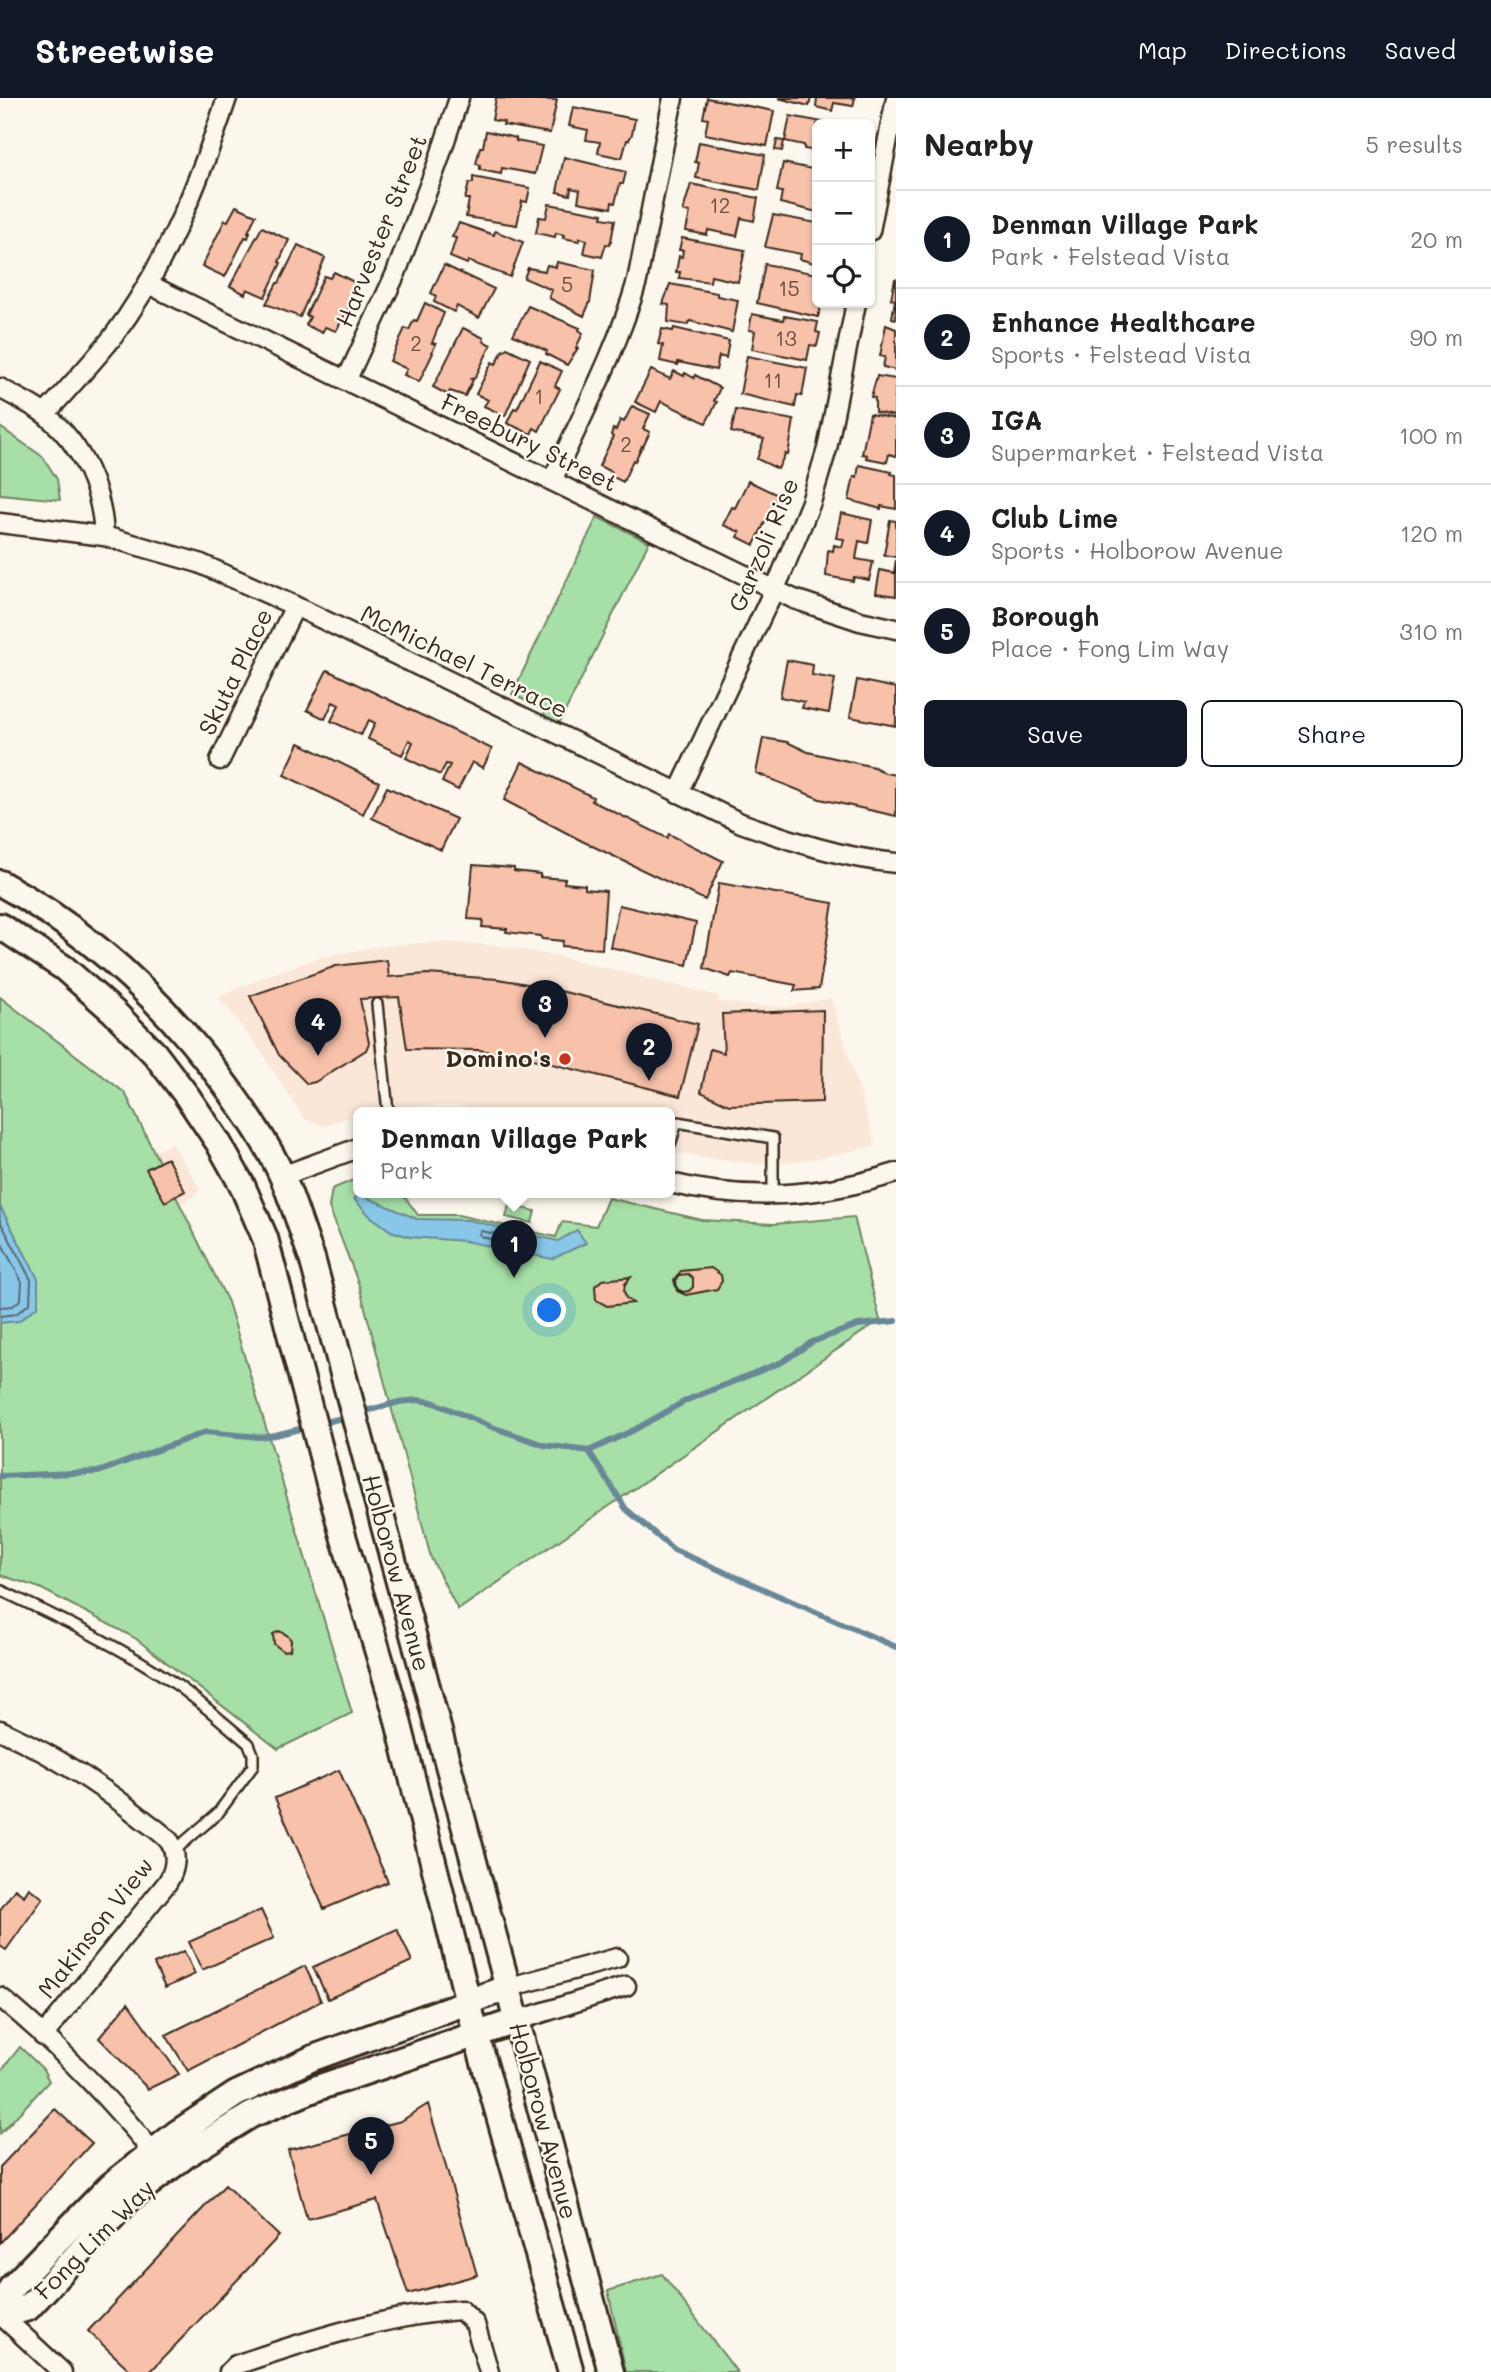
<!DOCTYPE html>
<meta charset="utf-8">
<style>
body{margin:0;font-family:Mali,sans-serif;background:#f2f2f2;color:#202124}
.controls{position:absolute;right:21px;top:21px;display:grid;overflow:hidden;border-radius:10px;box-shadow:0 2px 5px #0004}
.controls button{width:63px;height:63px;display:grid;place-items:center;padding:0;border:0;border-bottom:2px solid #e0e0e0;background:#fff;color:#202124;font:35px sans-serif}
.you{position:absolute;left:550px;top:1213px;width:24px;height:24px;margin:-18px;border:5px solid #fff;border-radius:50%;background:#1a73e8;box-shadow:0 0 0 10px #1a73e833}
.badge{display:grid;place-items:center;width:46px;height:46px;border-radius:50%;background:#111827;color:#fff;font-size:23px;font-weight:700}
.pin{position:absolute;translate:-50% -58px;filter:drop-shadow(0 2px 4px #0008)}
.pin::after{content:'';position:absolute;top:37px;width:24px;height:21px;background:inherit;clip-path:polygon(0 0,100% 0,50% 100%)}
.popup{position:absolute;left:353px;top:1009px;width:322px;height:91px;box-sizing:border-box;display:grid;place-content:center;border-radius:10px;background:#fff;filter:drop-shadow(0 2px 5px #0005);font-size:23px;white-space:nowrap;color:#757577}
.popup b{font-size:26px;color:#202124}
.popup::after{content:'';position:absolute;left:50%;top:100%;margin-left:-14px;border:14px solid transparent;border-top-color:#fff}
.list{margin:0;padding:0;list-style:none}
h2{display:flex;justify-content:space-between;align-items:center;height:91px;margin:0;padding:0 28px;font-size:30px}
h2 small{font-size:23px;font-weight:400;color:#757577}
.list li{display:grid;grid-template-columns:46px 1fr auto;gap:21px;align-items:center;box-sizing:border-box;height:98px;padding:0 28px;border-top:2px solid #e0e0e0}
.list b{display:block;font-size:26px;white-space:nowrap}
.list p{margin:0;font-size:23px;white-space:nowrap;color:#757577}
.list em{font-size:23px;font-style:normal;color:#757577}
.actions{display:flex;gap:14px;padding:21px 28px}
.actions a{flex:1;padding:16px 0;border:2px solid #111827;border-radius:10px;text-align:center;font-size:24px;color:#111827}
.actions .main{background:#111827;color:#fff}
.icon{flex:none;width:38px;height:38px;fill:none;stroke:currentColor;stroke-width:2;stroke-linecap:round;stroke-linejoin:round}
.map{position:relative;flex:none;width:896px;height:2274px;overflow:hidden}
header{display:flex;align-items:center;gap:42px;box-sizing:border-box;height:98px;padding:0 35px;background:#111827;color:#fff}
header strong{font-size:33px}
nav{display:flex;gap:38px;margin-inline-start:auto;font-size:24px}
main{display:flex}
aside{flex:1;background:#fff}
.map>svg:first-child{display:block}
.built{fill:#fae7d8}
.green{fill:#a6e0a6;stroke:#708562;stroke-width:2}
.water{fill:#88c7e8;stroke:#698897;stroke-width:2}
.lines{fill:none;stroke-linecap:round;stroke-linejoin:round}
.shore{stroke:#5a696f;stroke-width:2}
.stream{stroke:#698897;stroke-width:6}
.building{fill:#f7c1aa;stroke:#3b2a1e;stroke-width:2;fill-rule:evenodd}
.lane-casing{stroke:#3b2a1e;stroke-width:14}
.street-casing{stroke:#3b2a1e;stroke-width:23}
.secondary-casing{stroke:#3b2a1e;stroke-width:30}
.lane{stroke:#fbf7ec;stroke-width:9}
.street{stroke:#fbf7ec;stroke-width:18}
.secondary{stroke:#fbf7ec;stroke-width:24}
.poi-dot{fill:#c8321e;stroke:#fbf7ec;stroke-width:2.5}
.labels{text-anchor:middle;stroke-width:5;stroke-linejoin:round;paint-order:stroke}
.number-label{font-size:21px;fill:#6a5041}
.street-label{font-size:24px;fill:#3b2a1e;stroke:#fbf7ec}
.poi-label{font-size:24px;font-weight:bold;fill:#3b2a1e;stroke:#fbf7ec;text-anchor:end}
</style>
<header>
<strong>Streetwise</strong>
<nav><a>Map</a><a>Directions</a><a>Saved</a></nav>
</header>
<main>
<div class="map">
<svg width="896" height="2274" viewBox="0 0 896 2274">
<rect width="100%" height="100%" fill="#fbf7ec"/>
<filter id="ink" filterUnits="userSpaceOnUse"><feTurbulence type="fractalNoise" baseFrequency=".0143" numOctaves="2"/><feDisplacementMap in="SourceGraphic" scale="14" xChannelSelector="R" yChannelSelector="G"/><feConvolveMatrix kernelMatrix="1 2 1 2 8 2 1 2 1" color-interpolation-filters="sRGB"/></filter>
<g filter="url(#ink)">
<path class="built" d="M431,844l63,3 63,11 162,40v5l25,4 44,2 43,-9 45,148 -78,16 -43,2 -70,-9 -15,-3v-40h-167l-43,-6h-54l-48,6v2l-34,12 -20,-7 -40,-63 -45,-59 50,-22 53,-18 53,-10z
M172,1045l29,47 -67,47 -35,-58z"/>
<path class="green" d="M0,329l43,30 14,22 3,21 -60,-6z
M597,419l52,25 -91,184 -13,-7 -1,-9 -32,-16z
M0,899l125,96 103,209 124,411 -74,36 -143,-111 -95,-50 -40,-13z
M358,1080v14h43l17,23h40l98,22 6,-15 34,4 12,-28 94,22 72,4 80,-7 26,103 -422,290 -27,-52 -72,-273 -30,-78 3,-18z
M509,1107l26,6 -3,12 -26,-6z
M20,1949l23,22 6,12 -49,53v-62z
M662,2176l75,98h-111l-18,-81z"/>
<path class="water" d="M359,1096l58,25 51,1 90,21 19,-11 9,13 -34,16 -87,-18 -55,-4 -19,-6 -21,-15 -16,-17z
M0,1108l38,73v27l-19,15 -19,2z"/>
<g class="lines">
<path class="shore" d="M0,1123l31,59 -1,23 -14,11 -16,2
M481,1133l49,10 3,5 -3,2 -7,-1 -41,-10 -3,-3z
M0,1142l22,42 -1,17 -8,7 -13,1"/>
<path class="stream" d="M359,1315l40,-11 19,-2 14,2 60,25 52,18 45,6 45,-21 53,-30 95,-38 30,-20 46,-17 38,-4
M319,1326l30,-8
M589,1353l37,58 48,41 222,97
M0,1378l98,-4 108,-40 53,5 16,-2 33,-8"/>
</g>
<path class="building" d="M496,0l61,2 -7,33 -47,-8 1,-3 -12,-2z
M707,0l67,13 -7,35 -62,-12 3,-15 -5,-1z
M778,0h33l-2,8z
M817,0h38l-2,8 -19,-3 -2,8 -16,-4z
M573,9l62,12 -3,15 -3,6h-2l-5,18 -24,-5 2,-11 -14,-2 2,-10 -19,-4z
M790,18l43,8h-16v27l-13,-2v-4l-19,-4z
M486,33l30,7v3l26,5 -7,28 -33,-6 -1,6 -21,-4v-5l-4,-1 4,-17h3z
M777,42l7,1 -2,10 -7,-1z
M699,44l66,13 -6,35 -63,-12 3,-15 -4,-1z
M564,59l62,15 -3,12h-3l-5,19 -3,-1 -1,6 -33,-6 2,-12 -9,-2 -1,7 -13,-3z
M783,65l34,7v42l-37,-9 2,-11 -5,-1z
M473,79l57,11 -3,14 -5,-1 -5,24 -51,-8 3,-18h-4l4,-16h4z
M691,86l67,14 -4,23 -13,-3 -4,18 -29,-6 -1,5 -21,-4 4,-19 -7,-1z
M549,106l54,10 -1,4 13,2 -4,21 -2,4 -3,-1 -4,13 -18,-4 3,-13 -8,-2v3l-16,-3 1,-3 -8,-2 -1,4 -19,-4 3,-16 7,1z
M236,108l20,9 -8,17h2l-2,6 -3,-1 -20,40 -23,-11 23,-46 3,1z
M773,117l44,8v41l-17,-5 1,-5 -36,-7z
M459,125l35,12 1,-4 28,11 -13,35 -42,-16 -1,3 -17,-7 6,-19 -4,-1z
M262,129l27,13 -10,22 2,1 -16,34 -18,-8 -2,5 -15,-8z
M682,140l63,12 -7,32 -27,-6 -1,6 -31,-4 1,-6h-4l3,-16 3,1 1,-7h-4z
M298,147l27,13 -25,59 -34,-13 11,-21h2z
M557,164l38,8 -5,32 -6,14 -35,-18 3,-8 -28,-12 4,-10 17,3 2,-6 9,2z
M765,166l52,10v29h5l-4,14 -61,-14z
M444,167l50,24 -15,29 -22,-12 -3,6 -20,-10 2,-6 -5,-3z
M334,174l24,12 -8,17 2,1 -16,29 -11,-4 -3,6 -16,-8 4,-8 -4,-2 18,-39 6,2z
M895,181h1v40l-4,-1 3,-18 -4,-1z
M670,186l47,9v3l21,4 -6,32 -42,-11 -3,4 -19,-3 1,-17 -6,-1z
M425,205l19,10 -12,30 4,1 -4,8 1,1 -14,29 -15,-7 3,-6 -17,-8 15,-33 4,2 5,-10 3,1z
M528,208l52,22 -1,2 4,3 -7,15h2l-11,17 -21,-11 1,-3 -34,-16z
M752,216l31,6 1,-4 34,6 -2,10 4,1 -3,13 -7,-1 -3,15 -55,-11 3,-18 -6,-1z
M886,227l10,4v41l-13,-3 2,-10 -5,-1z
M463,230l21,10 -1,3 8,4 -16,33 -4,1 2,1 -8,16 -15,-5 -2,4 -15,-8z
M674,230l55,13 -3,17 -7,-2 -3,14 -38,-8v3l-18,-4 3,-16 -5,-1 4,-15 11,2z
M507,250l23,11 -25,57 -21,-10 4,-6 -12,-6 16,-32 4,2 7,-14 2,1z
M747,258l60,12 -5,28 -5,-1 -2,12 -55,-13z
M540,263l22,10 -7,15 5,3 -21,42 -5,-3 -3,6 -24,-11 7,-15 3,1z
M651,272l19,9 4,-8 10,5 1,-3 9,5 1,-3 25,13 -6,13 3,1 -11,21 -45,-22 -5,11 -21,-10z
M877,278l19,3 -2,37 -19,-4v-14l-4,-1z
M632,308l18,8 -7,15 7,3 -7,15 -1,-1 -7,15 -2,-1 -10,22 -12,-6 1,-4 -13,-6 14,-29 -2,-2 2,-6 3,1 4,-10 4,2z
M736,312l58,10 -6,35 -3,-1 -7,15 -21,-10 7,-20 -33,-7z
M870,316l26,5v37l-7,-2 -2,8 -21,-4 1,-3 -5,-1z
M859,367l33,7 -1,2 5,1v34l-15,-3v3l-32,-9 5,-24 3,1z
M748,383l30,14 -24,50 -16,-8 2,-5 -17,-7 9,-18 3,1z
M841,415l31,7 -4,23 -9,-2 -3,18 17,3 -4,18 -15,-3 -1,4 -27,-5 2,-26 5,1 1,-6 8,2 2,-8 -8,-1z
M890,422l6,1v36l-12,-2z
M896,462v36l-20,-3 4,-23 14,3z
M787,562l26,5 -1,10 23,4 -6,34 -27,-5 2,-6 -24,-5z
M327,572l165,79 -9,19 -11,-6 -14,28 -16,-8 8,-17 -4,-1 -6,11 -34,-17 7,-16 -4,-2 -7,15 -34,-16 7,-16 -6,-3 -8,15 -30,-14 8,-16 -6,-3 -8,17 -18,-9z
M857,582l39,8v38l-46,-9z
M763,640l24,4 21,10 66,15 11,6 11,2v41l-76,-17 -64,-26z
M299,645l80,39 -16,32 -79,-39z
M522,664l71,35 -1,4 6,3 69,34 2,-4 54,27 -18,39 -123,-59 -78,-41z
M387,689l69,32 -15,31 -69,-32z
M473,767l41,3v3l26,3v3l25,2 -1,4 21,2v4l21,2 -4,58 -40,-3 1,-5 -21,-2 -2,-3 -34,-4 1,-3 -25,-2 1,-7 -15,-1z
M719,785l114,20 -14,86 -25,2 2,-6 -64,-12 -2,4 -26,-9z
M619,807l77,18 -9,42 -77,-18z
M387,862l2,17 38,-3 71,5 41,7 159,38 -18,72 -151,-38 -50,-8 -72,-1 -8,-52 -39,2 9,44 -3,7 -51,32 -8,2 -28,-29 -29,-59 86,-30z
M823,912l-1,92 -93,3 -28,-13 9,-43 14,4 -2,-39z
M167,1060l18,33 -20,11 -19,-33z
M711,1170l10,7 1,6 -5,8 -31,6 -9,-4 -3,-11 7,-9zM688,1176l5,4v9l-4,4 -6,1 -6,-3 -1,-9 3,-5z
M631,1179l-6,7 -1,7 2,7 7,5 -26,3 -11,-6 -1,-14 7,-6z
M279,1533l8,4 4,5 -1,10 -7,1 -9,-7 -1,-10z
M339,1672l49,112 -64,27 -49,-111z
M29,1790l14,10 -37,52 -6,-4v-36l15,-21 9,7z
M261,1812l13,28 -72,32 -13,-28z
M397,1831l15,32 -84,38 -15,-32z
M184,1853l11,23 -30,14 -11,-24z
M305,1868l16,35 -133,70 -22,-36z
M128,1905l51,71 -31,15 -49,-51z
M428,2006l49,171 -69,19 -31,-94 -70,19 -19,-69 113,-29z
M55,2011l37,34 -92,100v-76z
M225,2087l54,51 -129,136h-18l-44,-41z"/>
<g class="lines">
<g class="lane-casing">
<path id="lane" d="M377,906l11,108
M670,1047l7,-23 96,16v57
M0,1492c61,29 122,57 177,95 25,18 48,39 72,59l4,10v12l-35,47 -44,38"/>
</g>
<g class="street-casing">
<path id="street" d="M870,133l26,-133
M148,186l646,315 66,22 36,8
M346,283l50,-108 42,-111 21,-64
M0,290c15,9 34,17 47,28 36,30 55,74 57,120
M45,316c23,-25 46,-50 67,-76 54,-72 87,-156 115,-240
M552,383c30,-66 65,-130 85,-200l36,-183
M0,425l104,13 95,27 96,43 446,217c51,18 101,35 155,40
M220,662l75,-154
M678,695l103,-218 30,-73 16,-53 29,-146
M282,1078l76,-28
M670,1085c78,19 149,14 226,-10
M0,1632c52,24 101,55 145,91 8,6 19,13 25,21 8,13 5,29 -3,41l-124,153
M506,1890l111,-30
M0,1899c56,46 107,99 153,155
M516,1923l110,-35
M3,2219l59,55
M229,2274l7,-7c70,-24 151,-50 225,-55l14,14 14,48"/>
</g>
<g class="secondary-casing">
<path id="secondary" d="M0,785c92,50 166,120 227,204 21,29 42,59 56,91 11,26 19,54 29,80l299,1114
M0,828l64,42 50,44 41,42 32,42 31,46 24,43 23,53 76,291 54,180 81,325 95,338
M506,1890l-193,70 -77,36 -59,39 -67,53 -99,102 -6,27 23,-7 102,-110 59,-45 62,-38 66,-27 199,-67"/>
</g>
<use href="#lane" class="lane"/>
<use href="#street" class="street"/>
<use href="#secondary" class="secondary"/>
</g>
</g>
<circle class="poi-dot" cx="565" cy="961" r="7"/>
<g class="labels">
<g class="number-label">
<text x="720" y="115">12</text>
<text x="567" y="194">5</text>
<text x="789" y="198">15</text>
<text x="786" y="248">13</text>
<text x="416" y="253">2</text>
<text x="773" y="290">11</text>
<text x="539" y="306">1</text>
<text x="626" y="354">2</text>
</g>
<g class="street-label">
<text transform="translate(382 133) rotate(-68)" y="8">Harvester Street</text>
<text transform="translate(529 345) rotate(26)" y="8">Freebury Street</text>
<text transform="translate(764 447) rotate(-67)" y="8">Garzoli Rise</text>
<text transform="translate(464 564) rotate(26)" y="8">McMichael Terrace</text>
<text transform="translate(236 574) rotate(-64)" y="8">Skuta Place</text>
<text transform="translate(396 1475) rotate(75)" y="8">Holborow Avenue</text>
<text transform="translate(96 1830) rotate(-52)" y="8">Makinson View</text>
<text transform="translate(543 2023) rotate(75)" y="8">Holborow Avenue</text>
<text transform="translate(95 2142) rotate(-45)" y="8">Fong Lim Way</text>
</g>
<g class="poi-label">
<text x="551" y="969">Domino's</text>
</g>
</g>
</svg>
<div class="controls">
<button>+</button>
<button>−</button>
<button><svg class="icon" aria-label="locate" viewBox="0 0 24 24"><circle cx="12" cy="12" r="6"/><path d="M12 2v4M12 18v4M2 12h4M18 12h4"/></svg></button>
</div>
<div class="you"></div>
<div class="pin badge" style="left:514px;top:1180px">1</div>
<div class="popup"><b>Denman Village Park</b>Park</div>
<div class="pin badge" style="left:649px;top:983px">2</div>
<div class="pin badge" style="left:545px;top:940px">3</div>
<div class="pin badge" style="left:318px;top:958px">4</div>
<div class="pin badge" style="left:371px;top:2077px">5</div>
</div>
<aside>
<h2>Nearby<small>5 results</small></h2>
<ul class="list">
<li><span class="badge">1</span><div><b>Denman Village Park</b><p>Park · Felstead Vista</p></div><em>20 m</em></li>
<li><span class="badge">2</span><div><b>Enhance Healthcare</b><p>Sports · Felstead Vista</p></div><em>90 m</em></li>
<li><span class="badge">3</span><div><b>IGA</b><p>Supermarket · Felstead Vista</p></div><em>100 m</em></li>
<li><span class="badge">4</span><div><b>Club Lime</b><p>Sports · Holborow Avenue</p></div><em>120 m</em></li>
<li><span class="badge">5</span><div><b>Borough</b><p>Place · Fong Lim Way</p></div><em>310 m</em></li>
</ul>
<div class="actions"><a class="main">Save</a><a>Share</a></div>
</aside>
</main>
